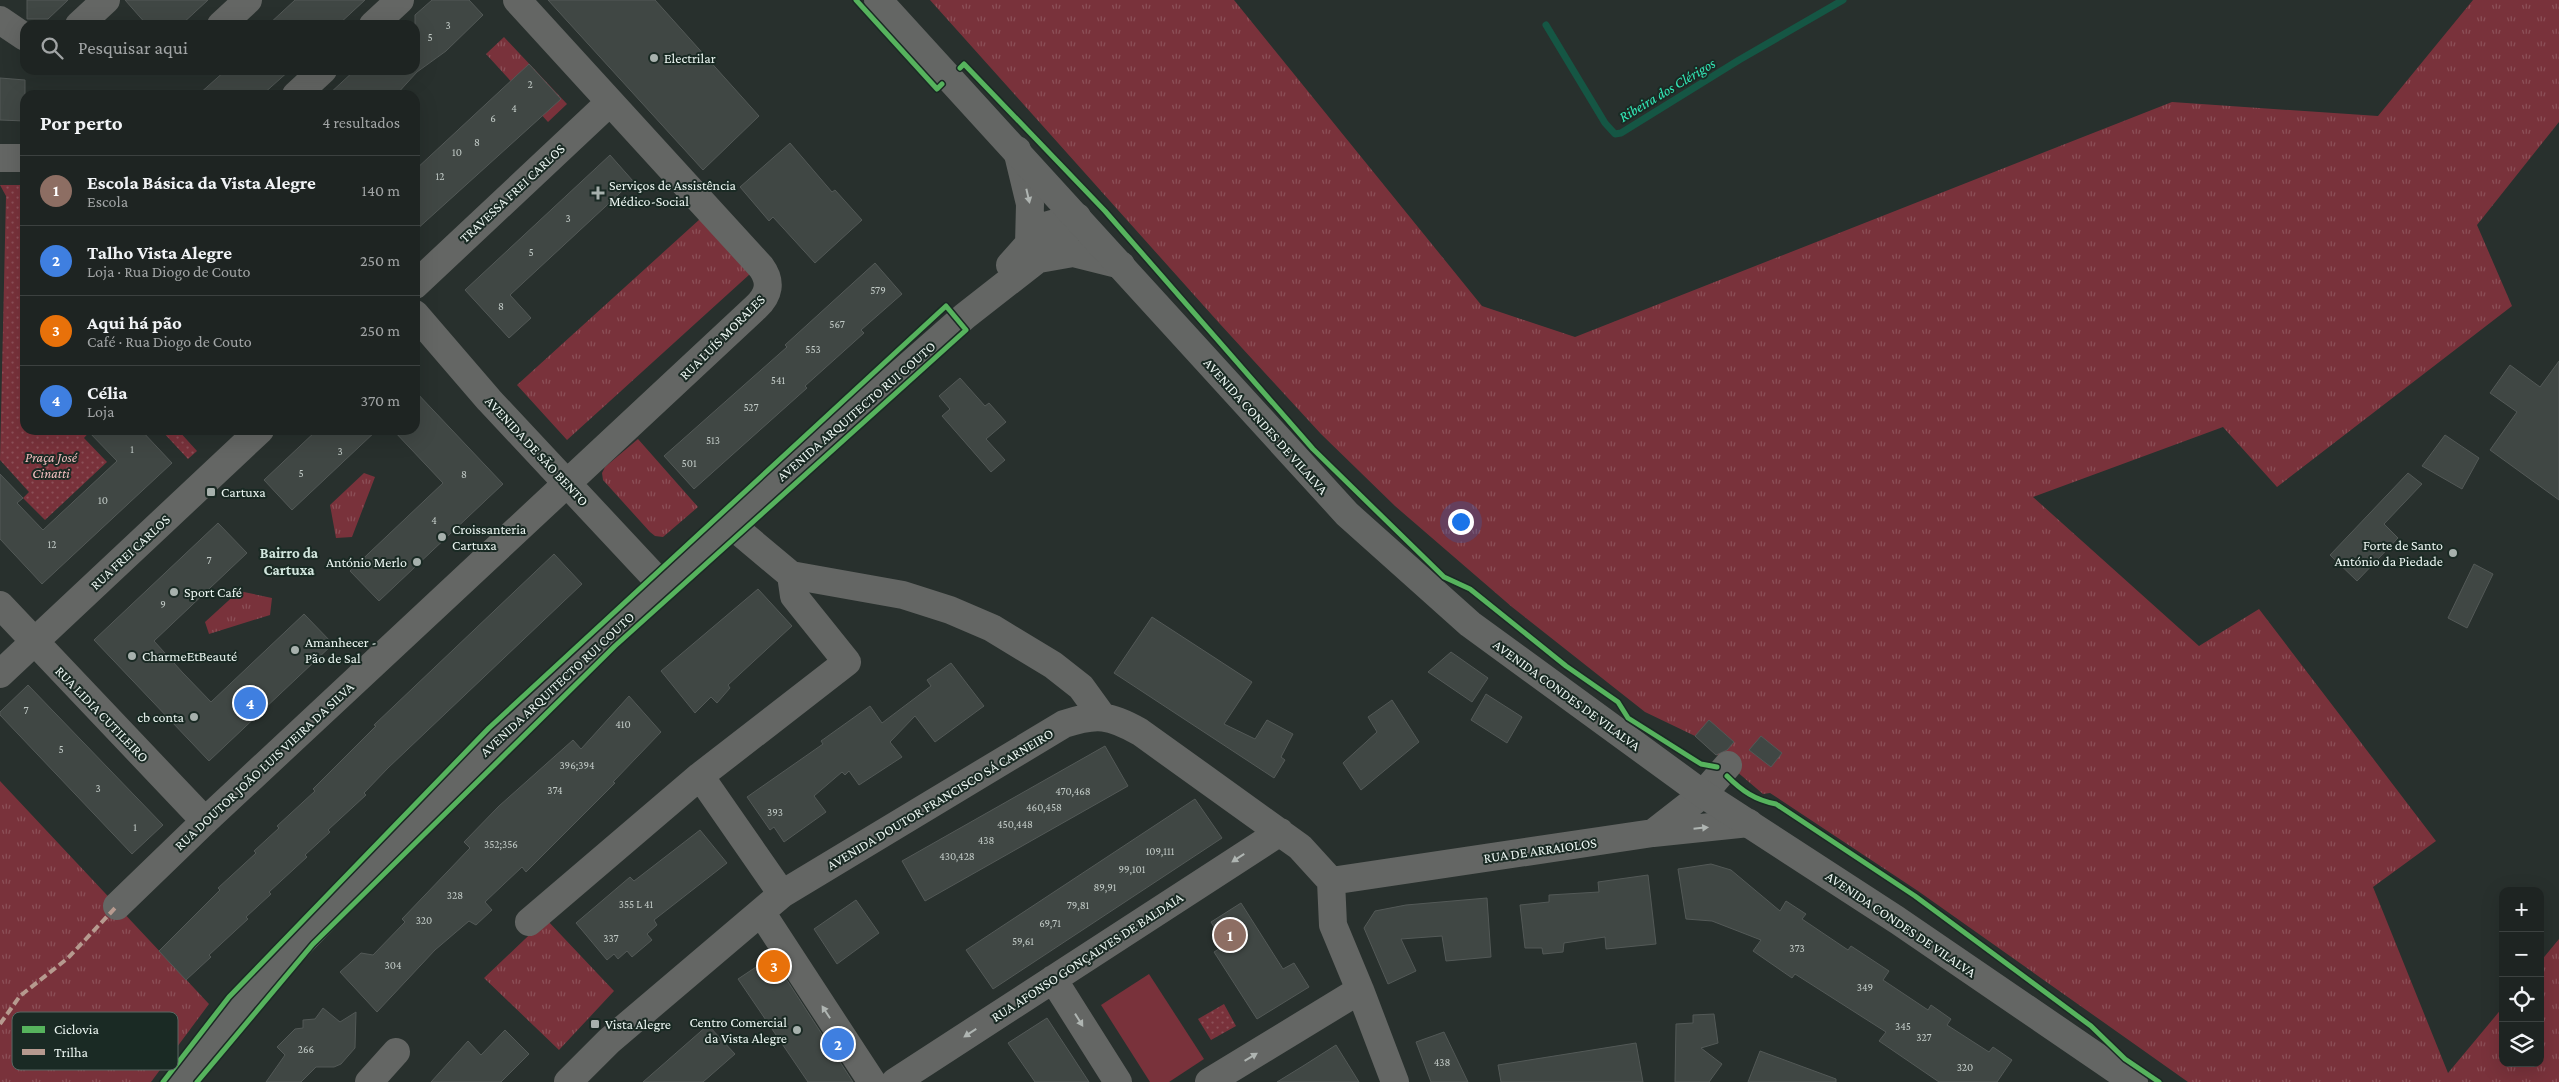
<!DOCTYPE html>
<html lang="pt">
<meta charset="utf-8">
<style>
body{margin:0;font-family:"Crimson Pro",serif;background:#262c2a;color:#f1f3f6}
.controls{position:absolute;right:15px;bottom:15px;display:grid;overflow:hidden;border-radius:10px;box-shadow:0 5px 20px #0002}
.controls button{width:45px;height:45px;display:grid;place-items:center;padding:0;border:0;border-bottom:1px solid #3c4140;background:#1e2422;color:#f1f3f6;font:25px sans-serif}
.you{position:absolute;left:1460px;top:521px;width:18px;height:18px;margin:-12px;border:4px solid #fff;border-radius:50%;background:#1a73e8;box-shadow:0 0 0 8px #1a73e833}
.badge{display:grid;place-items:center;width:32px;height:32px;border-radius:50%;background:#bca0f2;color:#fff;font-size:16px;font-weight:700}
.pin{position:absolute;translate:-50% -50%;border:2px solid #fff;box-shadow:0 1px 5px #0006}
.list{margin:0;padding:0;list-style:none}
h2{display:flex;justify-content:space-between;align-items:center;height:65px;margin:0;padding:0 20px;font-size:21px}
h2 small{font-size:16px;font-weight:400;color:#a1a4a5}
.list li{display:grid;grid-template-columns:32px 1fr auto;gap:15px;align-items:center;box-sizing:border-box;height:70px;padding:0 20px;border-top:1px solid #3c4140}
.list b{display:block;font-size:19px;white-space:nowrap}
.list p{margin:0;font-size:16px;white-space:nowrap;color:#a1a4a5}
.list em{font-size:16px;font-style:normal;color:#a1a4a5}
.icon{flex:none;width:28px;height:28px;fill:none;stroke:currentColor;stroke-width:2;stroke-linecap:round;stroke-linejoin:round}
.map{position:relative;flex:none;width:2559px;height:1082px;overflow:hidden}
.search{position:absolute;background:#1e2422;box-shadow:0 5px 20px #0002;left:20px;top:20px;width:400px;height:55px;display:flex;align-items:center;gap:12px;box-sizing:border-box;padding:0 18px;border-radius:15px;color:#a1a4a5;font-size:19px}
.panel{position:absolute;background:#1e2422;box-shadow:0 5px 20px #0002;left:20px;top:90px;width:400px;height:345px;border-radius:15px}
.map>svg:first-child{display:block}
.grass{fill:url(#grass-tufts)}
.park{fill:url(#park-dots)}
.garden{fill:#79323b}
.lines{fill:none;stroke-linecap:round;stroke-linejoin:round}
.stream{stroke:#155644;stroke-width:7}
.building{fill:#404744;stroke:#535957}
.minor{stroke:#646664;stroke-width:28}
.major{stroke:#646664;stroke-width:28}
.quiet{stroke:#b69a8f;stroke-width:4;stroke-dasharray:8 4;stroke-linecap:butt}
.cycleway-casing{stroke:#1a2a24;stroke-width:8}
.cycleway{stroke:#56b35d;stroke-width:5}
.oneway{fill:#afb5b2}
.poi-dot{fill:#a7b1ad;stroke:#1a2a24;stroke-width:2}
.labels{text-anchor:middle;stroke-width:4;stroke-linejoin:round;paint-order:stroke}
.number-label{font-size:11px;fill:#c1cac6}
.poi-label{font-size:14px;fill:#ecf6f2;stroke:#1a2a24;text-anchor:start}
.street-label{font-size:14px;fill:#ecf6f2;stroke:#1a2a24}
.park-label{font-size:14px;font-style:italic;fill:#f3bdbf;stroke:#1a2a24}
.water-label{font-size:15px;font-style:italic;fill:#33e9b8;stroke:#1a2a24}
.neighbourhood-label{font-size:15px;font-weight:bold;fill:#d2e6de;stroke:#1a2a24}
.key{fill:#1a2a24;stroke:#596762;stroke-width:1}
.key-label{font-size:14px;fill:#ecf6f2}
</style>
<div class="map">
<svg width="2559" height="1082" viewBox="0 0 2559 1082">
<defs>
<pattern id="grass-tufts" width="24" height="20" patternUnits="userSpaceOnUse" patternTransform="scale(1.25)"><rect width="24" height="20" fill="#79323b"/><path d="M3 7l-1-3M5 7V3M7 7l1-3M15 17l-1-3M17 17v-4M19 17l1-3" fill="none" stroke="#8c5058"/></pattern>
<pattern id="park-dots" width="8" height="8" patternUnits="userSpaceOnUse" patternTransform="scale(1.25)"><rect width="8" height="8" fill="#79323b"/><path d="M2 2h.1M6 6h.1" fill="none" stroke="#8c5058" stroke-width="1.8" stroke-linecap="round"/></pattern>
</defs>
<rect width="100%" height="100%" fill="#28302d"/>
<path class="grass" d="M930,0h304l248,306 93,31 597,-235 206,14 95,-116h86v122l-82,103 35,81 -235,181 -54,-60 -190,70 166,149 60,-37 177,232 -63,46 75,186 55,-66v56h37v-101l19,-23v143h-371l-270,-191 -148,-98 -7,1 -68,-58 -50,-24 -133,-105 -117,-101 -74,-72 -101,-110z
M504,37l63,67 -19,18 -62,-68z
M700,219l50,55 -183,166 -50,-55z
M638,439l60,68 -35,30 -8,-1 -5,-4 -47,-52 -1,-7 3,-6z
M364,473l11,4 -23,60 -16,1 -6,-33z
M239,591l33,7 -2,17 -61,19 -4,-12z
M0,781l209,223 -58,78h-151z
M546,919l68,72 -55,59 -75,-72z"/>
<path class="park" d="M0,185h25v245h66l-7,8 23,24 -62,58 -22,-22 6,-6 -29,-32 6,-264z
M161,430h17l19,21 -9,8z
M1224,1004l12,22 -25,14 -13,-21z"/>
<path class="garden" d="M1149,974l55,85 -35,23h-19l-49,-77z"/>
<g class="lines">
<path class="stream" d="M1546,25l59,98 10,11 6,-1 118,-73 104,-60"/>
</g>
<path class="building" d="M27,0h41l-20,19h-21z
M125,0h83l-27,25h-34z
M295,0h70l-27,25h-70z
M432,0h37l14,15 -37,36 -29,21 -21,23h-68l27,-25h60v-55z
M548,0h107l104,116 -56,54z
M529,64l32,35 -146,132v-61z
M226,70h64l-28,25h-64z
M0,78l25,2v41l-25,-1z
M790,143l42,49 3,-2 27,30 -47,43 -42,-46 -4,4 -29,-34z
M610,155l23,26 -123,114 21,23 -22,20 -44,-48z
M875,263l27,31 -41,36 3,3 -59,53 2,2 -113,101 -30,-33 123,-109 -2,-2z
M2559,361v139l-69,-50 27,-38 -27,-19 20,-28 30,22z
M960,378l25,28 4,-3 17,19 -20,17 19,21 -14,12 -49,-56 8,-7 -11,-13z
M415,391l88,93 -124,117 -29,-30 93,-88 -50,-53h22z
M87,430h54l31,33 -130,121 -42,-45v-65l23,24 -6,5 26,27 74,-69z
M317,430h60l-85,80 -28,-30z
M2445,435l34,23 -17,31 -40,-23z
M2408,473l14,11 -38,40 14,14 -41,43 -27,-26z
M218,523l29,30 -93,88 29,32 28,29 93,-88 29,30 -124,117 -115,-121z
M554,554l28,30 -194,184 -24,25 2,2 -38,35 2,2 -25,23 2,2 -38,35 2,2 -25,23 2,2 -39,36 2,2 -25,23 -27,-29 61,-61 -2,-2 38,-35 -2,-2 25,-23 -2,-2 38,-35 -2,-2 63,-63 -2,-1z
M2474,564l19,10 -26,54 -19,-10z
M758,589l34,37 -64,59 2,3 -13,15 -6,-6 -16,16 -34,-42z
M1152,617l100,65 -28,42 31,15 12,-19 26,14 -12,23 4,3 -11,18 -160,-105z
M1451,652l37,26 -16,24 -44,-30z
M951,663l33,43 -49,36 -20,-26 -25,26 12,15 -43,28 -10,-14 -4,4 -3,-3 -28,24 12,16 -42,30 -10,-15 -4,3 -23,-33 76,-53 -2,-3 49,-35 12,17 49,-37 -4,-6z
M28,685l135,140 -31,29 -132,-139v-3z
M1486,694l36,23 -15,26 -36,-23z
M629,696l32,36 -48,50 2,1 -89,89 -4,-5 -37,35 7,8 -16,15 -7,-4 -34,29 -58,62 -37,-40 21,-19 12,2 32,-33 -3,-3 68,-71 -6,-6 35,-36 74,-66 8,9z
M1392,700l27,42 -58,48 -18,-27 34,-31 -9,-15z
M1709,720l25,22 -7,8 -11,5 -21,-19z
M1761,736l21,17 -11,14 -22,-17z
M1105,746l23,40 -203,115 -23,-40z
M1195,799l27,39 -229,151 -27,-39z
M700,830l27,33 -73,57 3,5 -10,9 5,6 -20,17 -5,-6 -9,8 -4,-5 -7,6 -31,-37 54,-46 4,4z
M1711,864l20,6 49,41 6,-10 20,13 -4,5 46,31 3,-4 38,25 -6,9 45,30 3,-5 20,14 -4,6 42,27 4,-5 19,13 -15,22h-58l-60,-41 7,-9 -91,-58 -3,4 -39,-27 8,-11 -49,-19 -26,-2 -8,-50z
M1648,875l8,69 -50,5 -1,-12 -41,6 -1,9 -20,2 -1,-6h-17l-5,-43 29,-3v-7l50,-3 -1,-10z
M1487,898l4,59 -45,4 -4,-25 -41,3 15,32 -28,13 -24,-56 11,-17 31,-6z
M856,900l23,33 -42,31 -23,-35z
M1241,903l42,66 11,-6 15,24 -52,32 -43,-67 11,-7 -14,-23z
M771,957l10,14 72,111h-45l-70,-103z
M323,1008l17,14 16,-10 -1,36 -14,16 -7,3h-18l-15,15h-35l19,-27 -8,-8 18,-18 8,-1v-8l12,-1z
M1714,1014l4,29 -17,5 21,16 -13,18h-34l1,-58 17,-1v-8z
M1047,1018l27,41 15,23h-54l-27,-39z
M708,1025l27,29 -32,28h-60z
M505,1030l24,24 -28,28h-70l37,-41 13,14z
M1444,1032l24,50h-37l-15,-40z
M1636,1043l7,39h-142l-3,-17z
M1336,1045l23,37h-82l26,-16z
M1760,1051l76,28v3h-88z"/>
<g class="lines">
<path class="minor" d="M0,20l25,17
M79,25l27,-25
M221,25l27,-25
M373,25l27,-25
M296,95l27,-25
M1017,150l13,54 -1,40
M0,158h25
M1039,259l34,-6 48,12
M1010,265l35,-39 32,-9
M415,285l195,-183
M415,314l74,86 173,185
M729,523l62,52 112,20 47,15 42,18 61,37 28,22 21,29
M0,605l205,216
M0,674l260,-244
M700,776l82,118
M1653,833l50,-39 25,-29
M1331,881l322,-48 96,-10
M1331,881l2,44 27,65 35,92
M117,906l88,-85 551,-514c13,-12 16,-25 5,-40l-244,-267
M761,912l111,170
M529,922l171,-146 147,-114 -53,-66 -3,-21
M1053,979l65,103
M179,1082l48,-62 256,-267 221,-207 261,-230 96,-75 16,-24
M369,1082l27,-30
M568,1082l41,-41 173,-147 282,-170c33,-11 46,-9 76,8l160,115 31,34
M895,1082l385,-250
M1209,1082l151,-92"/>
<path class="major" d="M878,0l469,514 123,110 233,170 194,126 237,162"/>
<path class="quiet" d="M0,1024l20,-28 48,-38 49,-52"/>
<g class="cycleway-casing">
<path id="cycleway" d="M856,0l81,89 5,-5
M960,68l4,-4 141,147 208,238 131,128 26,12 96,77 52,36 10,16 73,46 16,3
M1727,776c15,15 28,24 49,28l139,92 176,130 34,33 34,23
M163,1082l66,-85 260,-269 457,-422 20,24 -351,316 -302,298 -116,138"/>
</g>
<use href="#cycleway" class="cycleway"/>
</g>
<defs><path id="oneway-solid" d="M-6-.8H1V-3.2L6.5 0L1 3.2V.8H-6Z" transform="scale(1.25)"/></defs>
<g class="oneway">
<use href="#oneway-solid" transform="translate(1028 196) rotate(77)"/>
<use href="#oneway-solid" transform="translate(1701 828) rotate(-6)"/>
<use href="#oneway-solid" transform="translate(1238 858) rotate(147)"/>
<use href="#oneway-solid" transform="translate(826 1012) rotate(-123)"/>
<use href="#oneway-solid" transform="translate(1079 1020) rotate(58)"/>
<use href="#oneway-solid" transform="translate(970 1033) rotate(147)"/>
<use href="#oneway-solid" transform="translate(1251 1057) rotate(-31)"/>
</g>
<g class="poi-dot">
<circle cx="654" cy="58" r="5"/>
<path d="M595.5 185.5h5v5h5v5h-5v5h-5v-5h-5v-5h5z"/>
<rect x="206" y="487" width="10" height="10" rx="2.5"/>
<circle cx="442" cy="537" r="5"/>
<circle cx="2453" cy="553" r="5"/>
<circle cx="417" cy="562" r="5"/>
<circle cx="174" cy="592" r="5"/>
<circle cx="295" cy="650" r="5"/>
<circle cx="132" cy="656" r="5"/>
<circle cx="194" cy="717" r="5"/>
<rect x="590" y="1019" width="10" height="10" rx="2.5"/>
<circle cx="797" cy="1030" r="5"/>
</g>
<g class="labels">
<g class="number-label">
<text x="448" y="29">3</text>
<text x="430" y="41">5</text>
<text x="530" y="88">2</text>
<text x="514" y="112">4</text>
<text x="493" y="122">6</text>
<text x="477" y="146">8</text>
<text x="457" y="156">10</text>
<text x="440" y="180">12</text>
<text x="568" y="222">3</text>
<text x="531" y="256">5</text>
<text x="878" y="294">579</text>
<text x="501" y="310">8</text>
<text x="837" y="328">567</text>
<text x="813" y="353">553</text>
<text x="778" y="384">541</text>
<text x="751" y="411">527</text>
<text x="713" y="444">513</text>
<text x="132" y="453">1</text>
<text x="340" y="455">3</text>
<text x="689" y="467">501</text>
<text x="301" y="477">5</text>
<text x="464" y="478">8</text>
<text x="103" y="504">10</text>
<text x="434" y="524">4</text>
<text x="52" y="548">12</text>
<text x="209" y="564">7</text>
<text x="163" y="608">9</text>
<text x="26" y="714">7</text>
<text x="623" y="728">410</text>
<text x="61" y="753">5</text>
<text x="577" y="769">396;394</text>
<text x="98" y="792">3</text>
<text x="555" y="794">374</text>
<text x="1073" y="795">470,468</text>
<text x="1044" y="811">460,458</text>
<text x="775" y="816">393</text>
<text x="1015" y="828">450,448</text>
<text x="135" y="831">1</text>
<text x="986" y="844">438</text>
<text x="501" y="848">352;356</text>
<text x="1160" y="855">109,111</text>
<text x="957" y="860">430,428</text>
<text x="1132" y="873">99,101</text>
<text x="1105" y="891">89,91</text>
<text x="455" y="899">328</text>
<text x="636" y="908">355 L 41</text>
<text x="1078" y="909">79,81</text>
<text x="424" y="924">320</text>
<text x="1050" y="927">69,71</text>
<text x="611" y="942">337</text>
<text x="1023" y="945">59,61</text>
<text x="1797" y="952">373</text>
<text x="393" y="969">304</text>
<text x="1865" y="991">349</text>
<text x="1903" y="1030">345</text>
<text x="1924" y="1041">327</text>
<text x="306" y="1053">266</text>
<text x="1442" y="1066">438</text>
<text x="1965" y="1071">320</text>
</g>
<g class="poi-label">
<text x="664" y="63">Electrilar</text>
<text x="609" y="190">Serviços de Assistência<tspan x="609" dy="16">Médico-Social</tspan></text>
<text x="221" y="497">Cartuxa</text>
<text x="452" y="534">Croissanteria<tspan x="452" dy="16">Cartuxa</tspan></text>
<text x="2443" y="550" text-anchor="end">Forte de Santo<tspan x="2443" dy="16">António da Piedade</tspan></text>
<text x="407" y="567" text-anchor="end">António Merlo</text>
<text x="184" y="597">Sport Café</text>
<text x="305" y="647">Amanhecer -<tspan x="305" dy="16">Pão de Sal</tspan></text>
<text x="142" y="661">CharmeEtBeauté</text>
<text x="184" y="722" text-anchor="end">cb conta</text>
<text x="787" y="1027" text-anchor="end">Centro Comercial<tspan x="787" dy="16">da Vista Alegre</tspan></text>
<text x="605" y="1029">Vista Alegre</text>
</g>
<g class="street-label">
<text transform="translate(512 193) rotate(-43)" y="5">TRAVESSA FREI CARLOS</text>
<text transform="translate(722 337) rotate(-45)" y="5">RUA LUÍS MORALES</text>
<text transform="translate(856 411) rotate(-41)" y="5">AVENIDA ARQUITECTO RUI COUTO</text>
<text transform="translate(1266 426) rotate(48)" y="5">AVENIDA CONDES DE VILALVA</text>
<text transform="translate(537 451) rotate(47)" y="5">AVENIDA DE SÃO BENTO</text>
<text transform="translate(130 552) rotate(-43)" y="5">RUA FREI CARLOS</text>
<text transform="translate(557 684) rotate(-43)" y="5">AVENIDA ARQUITECTO RUI COUTO</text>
<text transform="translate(1567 695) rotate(36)" y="5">AVENIDA CONDES DE VILALVA</text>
<text transform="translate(102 714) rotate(46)" y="5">RUA LIDIA CUTILEIRO</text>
<text transform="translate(264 766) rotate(-43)" y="5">RUA DOUTOR JOÃO LUIS VIEIRA DA SILVA</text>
<text transform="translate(940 799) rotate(-31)" y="5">AVENIDA DOUTOR FRANCISCO SÁ CARNEIRO</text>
<text transform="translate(1540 850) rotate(-8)" y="5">RUA DE ARRAIOLOS</text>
<text transform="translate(1901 924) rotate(34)" y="5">AVENIDA CONDES DE VILALVA</text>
<text transform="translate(1087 957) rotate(-33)" y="5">RUA AFONSO GONÇALVES DE BALDAIA</text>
</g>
<g class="park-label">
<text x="51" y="462">Praça José<tspan x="51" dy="16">Cinatti</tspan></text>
</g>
<g class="water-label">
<text transform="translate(1667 90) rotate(-31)" y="5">Ribeira dos Clérigos</text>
</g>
<g class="neighbourhood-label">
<text x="289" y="558">Bairro da<tspan x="289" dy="17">Cartuxa</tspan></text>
</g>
</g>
<rect x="12" y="1012" width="166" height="58" rx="8" class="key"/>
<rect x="22" y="1026" width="23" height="7" fill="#56b35d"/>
<rect x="22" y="1049" width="23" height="6" fill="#b69a8f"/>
<g class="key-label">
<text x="54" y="1034">Ciclovia</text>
<text x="54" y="1057">Trilha</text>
</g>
</svg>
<div class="controls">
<button>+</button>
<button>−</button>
<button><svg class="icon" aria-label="locate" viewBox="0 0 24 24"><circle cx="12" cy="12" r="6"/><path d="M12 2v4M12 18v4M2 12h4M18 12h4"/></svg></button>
<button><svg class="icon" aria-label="layers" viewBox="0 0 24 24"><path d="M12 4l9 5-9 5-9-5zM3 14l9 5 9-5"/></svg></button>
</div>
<div class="you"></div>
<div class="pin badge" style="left:1230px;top:935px;background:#8d6e63">1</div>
<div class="pin badge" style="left:838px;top:1044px;background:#3f7fe0">2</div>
<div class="pin badge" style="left:774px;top:966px;background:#e8710a">3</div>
<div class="pin badge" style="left:250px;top:703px;background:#3f7fe0">4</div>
<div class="search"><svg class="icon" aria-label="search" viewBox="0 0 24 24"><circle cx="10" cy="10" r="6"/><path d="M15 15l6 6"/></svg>Pesquisar aqui</div>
<section class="panel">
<h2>Por perto<small>4 resultados</small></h2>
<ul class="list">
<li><span class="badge" style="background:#8d6e63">1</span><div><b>Escola Básica da Vista Alegre</b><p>Escola</p></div><em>140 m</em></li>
<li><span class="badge" style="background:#3f7fe0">2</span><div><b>Talho Vista Alegre</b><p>Loja · Rua Diogo de Couto</p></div><em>250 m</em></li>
<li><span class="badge" style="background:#e8710a">3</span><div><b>Aqui há pão</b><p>Café · Rua Diogo de Couto</p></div><em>250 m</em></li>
<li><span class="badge" style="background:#3f7fe0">4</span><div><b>Célia</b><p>Loja</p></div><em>370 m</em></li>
</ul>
</section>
</div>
